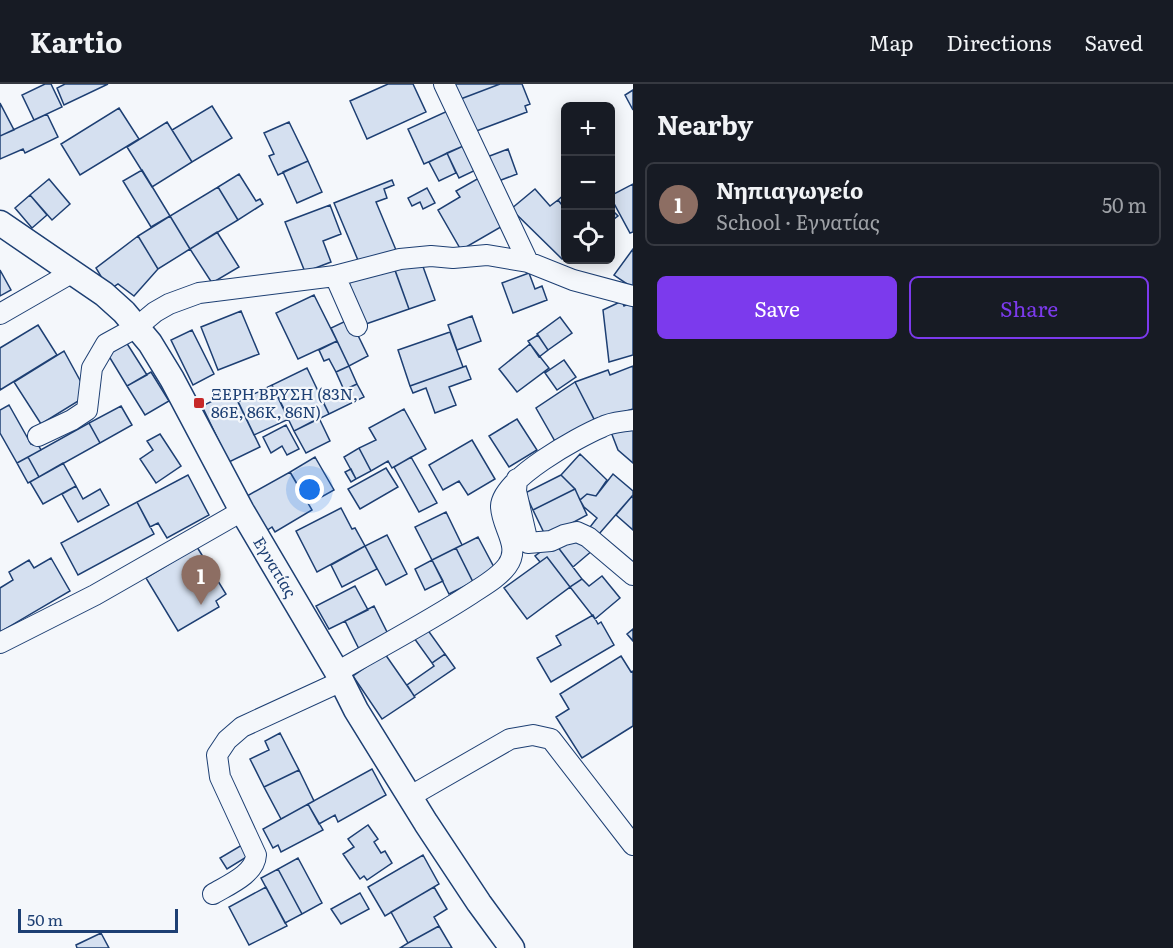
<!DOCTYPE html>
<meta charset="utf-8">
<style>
body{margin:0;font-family:Literata,serif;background:#20242c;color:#f1f3f6}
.controls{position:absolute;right:18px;top:18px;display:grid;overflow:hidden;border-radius:9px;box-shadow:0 3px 15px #0003}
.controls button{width:54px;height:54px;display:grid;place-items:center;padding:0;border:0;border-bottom:2px solid #363941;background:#171b24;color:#f1f3f6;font:30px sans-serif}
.scale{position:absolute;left:18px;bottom:15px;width:160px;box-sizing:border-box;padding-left:6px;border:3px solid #1d3f73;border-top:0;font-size:16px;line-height:21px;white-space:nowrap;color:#1d3f73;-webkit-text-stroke:4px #f4f7fb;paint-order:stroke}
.you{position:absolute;left:310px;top:406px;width:21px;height:21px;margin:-15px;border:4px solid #fff;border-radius:50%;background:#1a73e8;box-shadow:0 0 0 9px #1a73e833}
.badge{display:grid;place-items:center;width:39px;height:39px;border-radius:50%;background:#7c3aed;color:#fff;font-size:20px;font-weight:700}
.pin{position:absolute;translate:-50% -50px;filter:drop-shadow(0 2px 3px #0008)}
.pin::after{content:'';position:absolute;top:32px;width:21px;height:18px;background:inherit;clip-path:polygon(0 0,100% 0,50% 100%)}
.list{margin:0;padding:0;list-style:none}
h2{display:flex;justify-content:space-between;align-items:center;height:78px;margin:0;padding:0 24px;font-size:26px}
h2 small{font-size:20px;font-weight:400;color:#9ea1a6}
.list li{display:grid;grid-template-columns:39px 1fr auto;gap:18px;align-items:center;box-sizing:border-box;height:84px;margin:0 12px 12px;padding:0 12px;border:2px solid #363941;border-radius:9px}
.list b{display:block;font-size:22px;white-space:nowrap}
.list p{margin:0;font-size:20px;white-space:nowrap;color:#9ea1a6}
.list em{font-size:20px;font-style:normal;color:#9ea1a6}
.actions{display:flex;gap:12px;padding:18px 24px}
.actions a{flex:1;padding:14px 0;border:2px solid #7c3aed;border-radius:9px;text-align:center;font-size:21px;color:#7c3aed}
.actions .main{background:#7c3aed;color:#fff}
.icon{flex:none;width:33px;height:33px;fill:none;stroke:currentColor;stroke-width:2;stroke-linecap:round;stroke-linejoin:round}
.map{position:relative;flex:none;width:633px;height:864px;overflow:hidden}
header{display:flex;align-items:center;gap:36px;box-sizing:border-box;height:84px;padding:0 30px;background:#171b24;border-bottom:2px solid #363941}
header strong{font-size:28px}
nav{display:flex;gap:33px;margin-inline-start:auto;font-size:21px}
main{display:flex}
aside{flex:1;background:#171b24}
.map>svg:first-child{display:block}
.building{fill:#d5e0f0;stroke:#1d3f73;stroke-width:1.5}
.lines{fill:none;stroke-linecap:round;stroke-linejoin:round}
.minor-casing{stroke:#1d3f73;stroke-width:22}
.tertiary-casing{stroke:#1d3f73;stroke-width:27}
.minor{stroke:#f4f7fb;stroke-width:20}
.tertiary{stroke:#f4f7fb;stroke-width:24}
.poi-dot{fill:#c62828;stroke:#f4f7fb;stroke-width:2}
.labels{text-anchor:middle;stroke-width:4.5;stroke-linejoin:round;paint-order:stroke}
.poi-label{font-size:16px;fill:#1d3f73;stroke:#f4f7fb;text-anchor:start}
.street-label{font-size:16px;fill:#1d3f73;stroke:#f4f7fb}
</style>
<header>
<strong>Kartio</strong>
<nav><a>Map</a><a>Directions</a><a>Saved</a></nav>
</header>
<main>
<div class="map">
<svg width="633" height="864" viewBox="0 0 633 864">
<rect width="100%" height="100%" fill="#f4f7fb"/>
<path class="building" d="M45,0h6l11,23 -28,13 -12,-25z
M65,0h43l-44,21 -7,-17z
M388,0h25l13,28 -59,27 -17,-38z
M452,0h48l-42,16z
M500,0h22l8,20 -5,2 2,6 -56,21 -13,-33z
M633,6v20l-8,-15z
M0,19l14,27 -14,6z
M212,22l20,32 -40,24 -20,-32z
M119,24l20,31 -59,36 -19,-31z
M452,25l16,35 -44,20 -16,-35z
M47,30l11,23 -33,16 -2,-4 -23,10v-23z
M167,38l25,40 -40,25 -25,-40z
M289,38l19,39 -30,14 -9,-19 5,-2 -10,-21z
M468,60l12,24 -21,10 -12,-25z
M508,65l9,25 -21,8 -9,-25z
M447,69l9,20 -17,8 -10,-19z
M308,77l14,31 -25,11 -14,-31z
M142,86l28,46 -19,11 -28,-46z
M239,90l17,27 4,-2 3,5 -25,16 -20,-33z
M479,94l27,46 -45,26 -23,-40 22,-13 -4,-6z
M49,95l21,25 -18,16 -22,-25z
M392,96l2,5 -10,4 3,9 -11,4 20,48 -36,15 -26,-62z
M633,100v48l-3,1 -20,-37z
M218,103l20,33 -48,29 -20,-33z
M427,104l8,15 -12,6 -3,-7 -8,4 -4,-8z
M535,105l15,17 8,-6 8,10v46l-4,3 -51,-50z
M566,109v17l-8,-10z
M30,111l17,20 -15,13 -17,-20z
M330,121l11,29 -18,7 8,21 -26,10 -20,-50z
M610,124l8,8 -8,6z
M170,132l20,33 -32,20 -20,-33z
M217,148l22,35 -27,16 -22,-34z
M138,152l20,33 -24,27 -16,-12 -9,6 -13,-22z
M633,165v39l-19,-13z
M421,177l14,39 -26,9 -14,-39z
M393,181l16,44 -46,16 -15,-44z
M0,186l11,20 -11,6z
M529,189l6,16 7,-3 5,14 -34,13 -11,-30z
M314,211l23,46 -39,18 -22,-46z
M622,217l2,5 9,-4v53l-24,7 -6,-52z
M241,227l18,43 -41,16 -17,-43z
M472,232l9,25 -24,9 -9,-25z
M560,233l12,16 -24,17 -11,-16z
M350,235l18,37 -19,10 -18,-38z
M38,241l19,30 -57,35v-42z
M192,246l22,44 -21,11 -22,-45z
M450,248l13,35 -53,19 -12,-36z
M538,251l10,15 -9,7 -11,-16z
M337,257l12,25 -13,6 -7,-13 -5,2 -5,-11z
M126,258l21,33 -20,11 -20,-33z
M530,260l19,24 -32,24 -18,-23z
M64,267l24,44 -47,29 -27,-42z
M564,276l12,17 -19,13 -12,-17z
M349,282l8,18 -13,6 -8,-18z
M466,282l5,13 -22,8 7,18 -21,8 -9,-25 -13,5 -3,-7z
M633,282v43l-38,12 -20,-39 33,-12 2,5z
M307,284l22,46 -35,17 -22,-46z
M151,288l18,29 -24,14 -18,-29z
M575,298l20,39 -39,22 -20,-35z
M357,300l7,13 -35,17 -7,-14z
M272,301l17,34 -35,16 -16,-33z
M233,307l27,56 -31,15 -27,-56z
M9,321l22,39 5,-3 5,9 -24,13 -17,-30v-23z
M121,322l11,19 -32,18 -11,-20z
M404,325l22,40 -34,19 -4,-7 -17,10 -12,-23 17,-8 -7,-12z
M319,334l11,23 -24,12 -12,-22z
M517,335l20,31 -28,17 -20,-31z
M89,339l11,20 -61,34 -11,-20z
M633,340v39l-15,-13 -7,-18z
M286,341l13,24 -12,6 -5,-9 -11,7 -8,-16z
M160,350l21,32 -25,17 -16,-24 13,-9 -6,-9z
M472,356l23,39 -27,16 -9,-14 -16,9 -14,-25z
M359,364l12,23 -15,8 -12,-22z
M580,370l27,26 -11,16 -9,-2 -7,6 -5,-11 -14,-14z
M28,373l11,20 -11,6 -11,-20z
M315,373l19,33 -25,14 -19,-32z
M411,373l26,46 -18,9 -25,-45z
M63,379l13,23 -33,18 -13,-22z
M386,384l12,19 -38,22 -12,-20z
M351,385l5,10 -5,3 -6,-10z
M290,388l22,38 -37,22 -3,-5 -6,4 -19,-35z
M613,390l20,17v4l-34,39 -9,-7 7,-9 -13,-11 -4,-7 7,-6 9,2z
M188,391l21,40 -42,23 -9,-15 -8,4 -13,-25z
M561,391l14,14 -42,21 -8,-17z
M76,402l7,13 17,-10 9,16 -31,17 -16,-28z
M575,405l12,26 -41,22 -13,-27z
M633,411v35l-17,-15z
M137,418l17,32 -76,41 -17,-32z
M341,424l11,21 3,-1 10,18 -48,26 -21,-41z
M446,428l16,33 -30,15 -17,-33z
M387,451l20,39 -21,11 -21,-39z
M478,453l18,34 -23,11 -17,-34z
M582,453l11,13 -20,17 -19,-25z
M554,458l28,37 -12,8 -23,-30 -7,5 -5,-6z
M365,462l12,23 -35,18 -11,-22z
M197,463l29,47 -10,7 3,6 -41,24 -32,-53z
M456,464l17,34 -24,12 -17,-34z
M547,473l23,30 -43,32 -23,-31z
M51,474l19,33 -70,41v-44l13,-8 -4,-8 20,-12 5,8z
M432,476l11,21 -18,9 -10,-21z
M602,492l18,22 -25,21 -25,-32 12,-8 7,7z
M355,502l13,24 -39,19 -13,-23z
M374,522l16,32 -29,15 -16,-32z
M593,531l5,9 3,-2 13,23 -63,37 -14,-24 24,-13 -5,-9z
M427,545l18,25 -13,9 -18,-25z
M633,545v12l-6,-7z
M385,570l30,43 -33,22 -29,-43z
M445,570l10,14 -41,28 -7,-11 27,-19 -2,-3z
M621,572l10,16 2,-1v55l-51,32 -26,-41 13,-8 -9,-15z
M280,649l19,37 -35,17 -14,-28 19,-9 -4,-9z
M372,685l14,26 -48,27 -3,-7 -16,9 -11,-20z
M299,686l15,31 -33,18 -17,-32z
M308,720l15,26 -42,22 -3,-7 -5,3 -10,-19z
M368,741l10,14 -4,3 7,11 4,-2 7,12 -25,17 -3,-4 -4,3 -17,-25 11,-7 -6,-8z
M247,758l6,11 -26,16 -7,-11z
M423,771l16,29 -54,32 -17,-29z
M298,774l24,45 -20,11 -24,-45z
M278,785l24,45 -17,9 -24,-45z
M266,803l21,39 -38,19 -20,-38z
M434,803l13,22 -13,8 5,9 -31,17 -17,-31z
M360,809l9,16 -28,15 -10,-15z
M439,842l13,22h-52l8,-5z
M101,849l8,15h-32l-1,-3z"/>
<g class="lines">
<g class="minor-casing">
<path id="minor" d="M444,0l84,178
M335,192l22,50
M0,230l73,-42
M38,352l34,-16 15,-10 5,-42 14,-24 31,-17 18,-15 14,-8 30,-11 136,-17 65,-17 31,-3 22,2 34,-3 41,7 45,18 60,16
M517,395l-1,12 12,52 23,-2 13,-6 13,-3 11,5 45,38
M0,559l95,-48 147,-84
M337,588c45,-26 91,-50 134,-78 12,-8 27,-16 36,-28 15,-20 -6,-39 -6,-60 1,-27 77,-69 101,-79 9,-5 21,-5 31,-7
M409,713l101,-58 23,-4 18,4 82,106
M213,810c15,-9 42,-20 43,-39l-36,-78 -3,-22 10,-15 15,-13 100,-46"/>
</g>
<g class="tertiary-casing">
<path id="tertiary" d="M0,139l104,71 20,18 26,31 22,36 70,132 95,161 19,38 70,113 53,80 33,45"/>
</g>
<use href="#minor" class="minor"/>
<use href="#tertiary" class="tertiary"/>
</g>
<rect class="poi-dot" x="193" y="313" width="12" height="12" rx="3"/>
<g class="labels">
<g class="poi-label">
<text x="211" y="316">ΞΕΡΗ ΒΡΥΣΗ (83Ν,<tspan x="211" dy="18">86Ε, 86Κ, 86Ν)</tspan></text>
</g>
<g class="street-label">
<text transform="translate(275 483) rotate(59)" y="6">Εγνατίας</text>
</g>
</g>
</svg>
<div class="controls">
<button>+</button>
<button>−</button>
<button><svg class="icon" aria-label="locate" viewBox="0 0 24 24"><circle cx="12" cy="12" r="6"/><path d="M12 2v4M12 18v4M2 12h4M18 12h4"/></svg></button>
</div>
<div class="scale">50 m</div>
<div class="you"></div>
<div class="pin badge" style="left:201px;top:521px;background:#8d6e63">1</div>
</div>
<aside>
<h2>Nearby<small></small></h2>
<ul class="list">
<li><span class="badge" style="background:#8d6e63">1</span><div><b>Νηπιαγωγείο</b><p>School · Εγνατίας</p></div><em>50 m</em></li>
</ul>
<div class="actions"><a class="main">Save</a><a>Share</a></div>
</aside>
</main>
